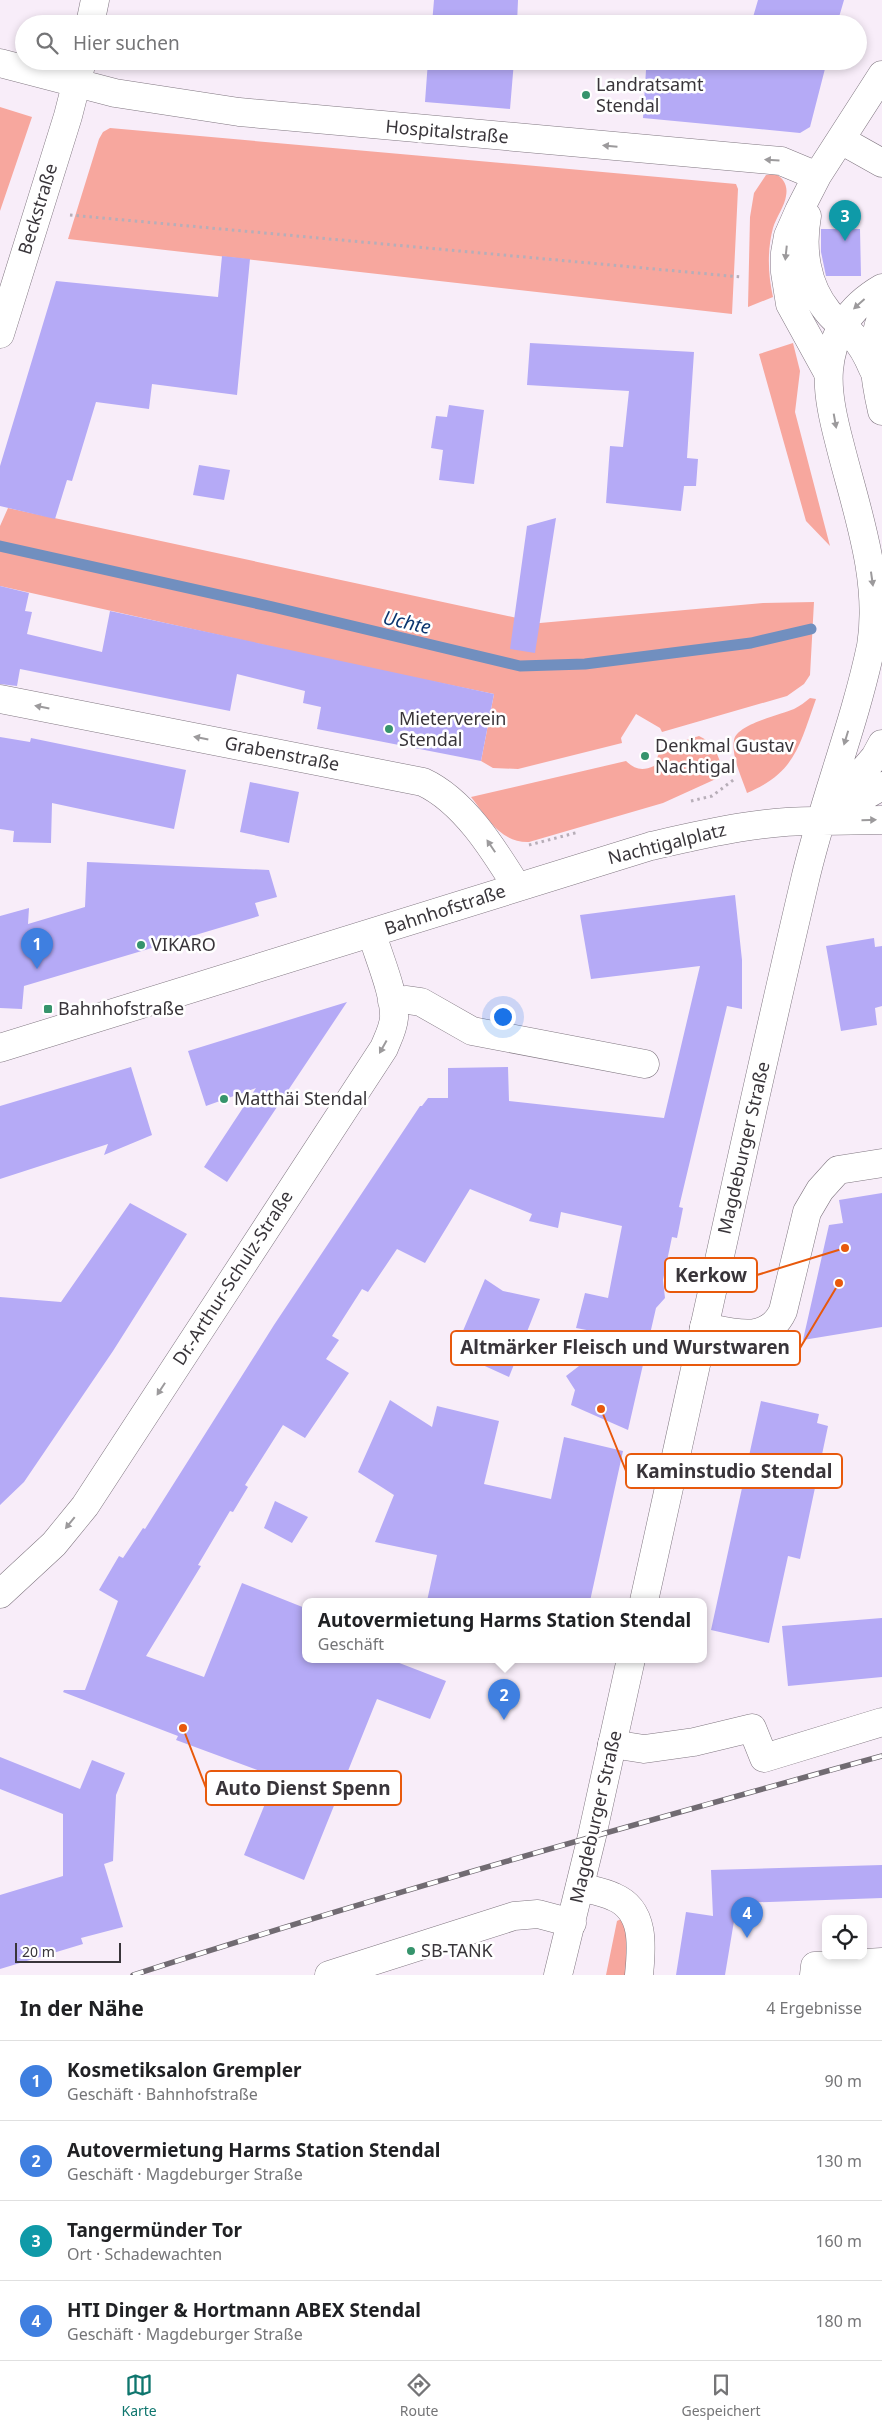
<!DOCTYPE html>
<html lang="de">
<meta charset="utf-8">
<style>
body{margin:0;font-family:"Noto Sans",sans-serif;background:#f6f6f6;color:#202124}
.controls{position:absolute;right:15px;bottom:15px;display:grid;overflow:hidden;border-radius:10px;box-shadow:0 2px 8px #0003}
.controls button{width:45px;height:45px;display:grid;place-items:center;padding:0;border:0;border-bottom:1px solid #e0e0e0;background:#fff;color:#202124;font:25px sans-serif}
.scale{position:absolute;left:15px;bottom:12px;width:106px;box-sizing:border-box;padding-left:5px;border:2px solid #39353a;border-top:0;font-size:14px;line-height:18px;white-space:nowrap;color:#39353a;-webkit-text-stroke:4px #fff;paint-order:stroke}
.you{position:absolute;left:502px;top:1016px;width:18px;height:18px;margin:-12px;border:4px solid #fff;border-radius:50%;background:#1a73e8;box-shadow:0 0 0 8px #1a73e833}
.badge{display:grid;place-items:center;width:32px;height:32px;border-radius:50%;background:#0f766e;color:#fff;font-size:16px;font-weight:700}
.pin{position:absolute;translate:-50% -41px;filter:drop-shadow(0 1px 2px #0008)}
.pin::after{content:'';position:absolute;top:26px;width:18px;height:15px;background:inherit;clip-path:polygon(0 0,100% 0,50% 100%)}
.popup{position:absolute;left:302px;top:1598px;width:405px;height:65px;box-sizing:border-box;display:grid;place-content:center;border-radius:10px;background:#fff;filter:drop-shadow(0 1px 4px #0005);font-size:16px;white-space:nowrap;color:#757577}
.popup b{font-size:19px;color:#202124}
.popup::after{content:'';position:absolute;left:50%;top:100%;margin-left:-10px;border:10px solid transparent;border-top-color:#fff}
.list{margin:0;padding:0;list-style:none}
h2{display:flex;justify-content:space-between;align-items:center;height:65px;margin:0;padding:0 20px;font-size:21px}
h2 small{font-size:16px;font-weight:400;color:#757577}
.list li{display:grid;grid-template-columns:32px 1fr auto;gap:15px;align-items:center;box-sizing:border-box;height:80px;padding:0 20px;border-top:1px solid #e0e0e0}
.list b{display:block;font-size:19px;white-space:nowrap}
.list p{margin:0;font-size:16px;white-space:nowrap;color:#757577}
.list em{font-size:16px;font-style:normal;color:#757577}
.icon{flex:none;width:28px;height:28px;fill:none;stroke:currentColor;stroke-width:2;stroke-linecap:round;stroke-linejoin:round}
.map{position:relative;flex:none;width:882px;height:1975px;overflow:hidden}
.search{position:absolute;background:#fff;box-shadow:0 2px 8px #0003;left:15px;right:15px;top:15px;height:55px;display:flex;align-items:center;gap:12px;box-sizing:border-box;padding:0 18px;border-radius:28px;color:#757577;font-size:19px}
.sheet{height:385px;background:#fff}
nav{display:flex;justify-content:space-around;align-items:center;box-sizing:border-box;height:70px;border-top:1px solid #e0e0e0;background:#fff;font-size:14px;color:#757577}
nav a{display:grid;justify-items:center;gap:2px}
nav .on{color:#0f766e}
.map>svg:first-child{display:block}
.green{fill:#f7a79e}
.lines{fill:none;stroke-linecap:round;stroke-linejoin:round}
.stream{stroke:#718fbf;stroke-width:11}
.building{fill:#b5aaf6}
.minor-casing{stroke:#807781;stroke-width:29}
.major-casing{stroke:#807781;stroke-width:29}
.path{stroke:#b7aeb8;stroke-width:3;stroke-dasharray:2.5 4;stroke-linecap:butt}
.minor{stroke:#fff;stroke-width:28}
.major{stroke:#fff;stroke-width:28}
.rail-casing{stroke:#716b72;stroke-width:5.5}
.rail{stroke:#fff;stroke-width:4;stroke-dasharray:11;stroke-linecap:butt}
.oneway{fill:#9c9a9c}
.poi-dot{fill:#36946c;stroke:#fff;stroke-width:2}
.labels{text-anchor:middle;stroke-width:5;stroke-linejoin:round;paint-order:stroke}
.poi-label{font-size:18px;fill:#39353a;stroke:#fff;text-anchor:start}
.street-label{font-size:18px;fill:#39353a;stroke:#fff}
.water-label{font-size:19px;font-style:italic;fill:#0c3670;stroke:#fff}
.leader{fill:none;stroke:#e8590c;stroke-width:2}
.callout-dot{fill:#e8590c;stroke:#fff;stroke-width:2}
.callout{fill:#fff;stroke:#e8590c;stroke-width:2}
.callout-label{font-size:19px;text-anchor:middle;font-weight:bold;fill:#39353a}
</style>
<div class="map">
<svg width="882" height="1975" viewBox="0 0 882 1975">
<rect width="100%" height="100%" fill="#f8edf9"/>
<path class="green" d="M0,107l32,10 -32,94z
M110,128l626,56 2,5 -6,125 -664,-75 31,-100 4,-7z
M775,174c9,4 13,12 11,22 -1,9 -10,22 -13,32 -6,22 -5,47 0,69l-25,10 2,-90 4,-24 12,-18z
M793,343l7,28 -5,41 35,134 -24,-25 -47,-167z
M8,508l532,115 223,-20 51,-1 -4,73 -6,9 -17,12 -125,36 -2,-4 -24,-14 -15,24 1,5 -104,26 -25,-1 -12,-7 13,-67 -141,-29 -353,-79v-60z
M810,698l6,1c-17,47 -20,73 -69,94 -5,-15 -16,-37 -13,-53 3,-16 46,-25 60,-31 6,-3 11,-7 16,-11z
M699,736c16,7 19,19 24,35l-5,7 -55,25 -134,39c-29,1 -42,-25 -58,-45l155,-36c9,9 17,10 28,5l7,-18z
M621,1919l6,3 1,53h-22l11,-54z"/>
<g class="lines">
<path class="stream" d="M0,546l273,61 247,59 65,-2 166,-21 60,-14"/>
</g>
<path class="building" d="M434,0h84l-1,24h-85z
M758,0h86l-7,24h-86z
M428,61h86l-4,48 -85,-7z
M617,61h210l-17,66 -10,6 -157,-15 3,-48 -30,-2z
M821,229h39l1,47h-35l-5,-24z
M222,256l28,3 -13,136 -85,-11 -3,25 -53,-7 -24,79 -5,-1 -12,39 -55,-13v-40l56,-185 162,16z
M530,343l164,9 -7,106 11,1 -2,27h-12l-3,25 -75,-8 4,-57 13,1 6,-56 -102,-6z
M449,405l35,5 -10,74 -35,-4 4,-30 -12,-2 5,-32 11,1z
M199,465l31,5 -6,30 -31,-5z
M556,518l-21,135 -25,-4 17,-123z
M0,586l29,7 -4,18 7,1 -5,22 75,18 8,-41 384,83 -13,67 -164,-32 4,-22 -18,-4 2,-12 -68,-17 -7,37 -210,-42 -3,17 -17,-2z
M0,737l30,5 1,-4 155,32 -12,59 -122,-26 -1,40 -38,-1 1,-11 -14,-2z
M250,782l49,10 -10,51 -49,-11z
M87,862l182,8 8,27 -22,6 4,13 -235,70 -2,23 -22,-1v-92l29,-8 -1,16 57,-17z
M735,895l7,65v49l-15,-3 -48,201 4,1 -6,30 -5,-1 -9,43 2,18 -9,10 -28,122 -57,-25 4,-15 -9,-14 52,-40 -42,-8 9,-35 23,5 14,-72 -61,-14 -3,16 -29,-7 3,-7 -62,-25 -45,74 -28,-14 -29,43 -6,-3 -30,47 7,4 -13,19 23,14 -44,65 -22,-13 -38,60 3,2 -15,25 -3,-1 -32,54 3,1 -55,90 58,21 38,-94 63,25v51h84l57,22 -16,38 -53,-20 -73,181 -60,-25 32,-78 -100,-37 2,-4 -115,-44 1,-2h21l33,-89 -19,-11 20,-34 4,2 20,-30 2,1 129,-204 146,-219h2l6,-8h20v-30l60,-1 1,34 155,17 36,-152 -109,13 -11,-64z
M874,938l1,9 7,-1v60l-7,2 2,17 -36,6 -15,-85z
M347,1002l-120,180 -23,-15 52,-79 -50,18 -18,-55z
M131,1067l21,68 -48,20 4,-11 -108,35v-73z
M882,1193v134l-79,13 26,-115 14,-2 -4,-23z
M130,1203l57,31 -74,117 -89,131 -24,23v-208l61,5z
M485,1279l18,12 37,8 -31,78 -55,-25z
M390,1400l42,27 5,-21 62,15 -15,63 67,15 13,-62 59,14 -33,150h-163l10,-46 -62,-13 19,-47 -36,-23z
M761,1401l58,13 -2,9 11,3 -28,133 -12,-3 -19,87 -58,-13z
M275,1501l33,16 -16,26 -28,-15z
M882,1618v59l-94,9 -6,-60z
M0,1757l80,32 12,-29 33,13 -9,22 -3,66 -9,3 19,63 -42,11 2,6 -83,25v-74l63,-19v-62l-63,-25z
M882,1865v33l-145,5 -12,72h-49l10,-63 27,4 -2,-46z"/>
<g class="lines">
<g class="minor-casing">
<path id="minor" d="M90,24l5,-24
M0,63l115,30 124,19 542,49 36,15
M841,140l41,23
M807,216c-6,33 -1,69 21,96 7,9 17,15 25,24 9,9 15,21 20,33
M0,334l68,-218 14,-55
M828,373l-38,-69 -5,-32v-19l3,-17 11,-25 18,-35 65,-101
M0,699l423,83c41,19 71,68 94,105
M392,1001l15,-1 14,2 51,29 173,33
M0,1048l651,-202c57,-13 111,-26 170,-25
M704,1327c30,6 64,17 79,-16l24,-99 13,-22 18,-20 44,-7
M0,1594l54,-50 31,-38 299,-458c4,-10 9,-19 10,-30 1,-24 -15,-60 -22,-84
M612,1744l32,5 50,-7 58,-14 12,30 118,-36
M580,1887c11,3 24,5 34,10 31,13 28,49 25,78
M329,1975l185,-59 24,-2 34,9
M814,1975l1,-9 67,-4"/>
</g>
<g class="major-casing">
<path id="major" d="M882,316c-13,31 -7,64 0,95
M838,811l44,-25
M828,812l47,-55 7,-13
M822,821l60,-1
M644,1601c53,-239 104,-478 160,-717 18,-80 50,-157 67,-238 11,-67 -15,-137 -31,-201 -6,-23 -13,-51 -11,-75 3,-37 22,-64 53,-82
M558,1975l34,-139 39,-177"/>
</g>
<path class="path" d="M70,215l671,62
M691,801l21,-5 24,-18
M529,845l50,-13"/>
<use href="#minor" class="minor"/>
<use href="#major" class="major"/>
<g class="rail-casing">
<path id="rail" d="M133,1975c248,-80 498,-150 749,-219"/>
</g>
<use href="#rail" class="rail"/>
</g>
<defs><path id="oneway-solid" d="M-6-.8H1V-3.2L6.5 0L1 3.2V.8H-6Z" transform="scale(1.25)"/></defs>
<g class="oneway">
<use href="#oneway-solid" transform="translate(610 146) rotate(-175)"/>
<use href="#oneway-solid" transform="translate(772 160) rotate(-176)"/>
<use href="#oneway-solid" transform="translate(786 253) rotate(96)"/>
<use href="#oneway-solid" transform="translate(859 304) rotate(138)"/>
<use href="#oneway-solid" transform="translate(835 421) rotate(80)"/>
<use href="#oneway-solid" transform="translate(872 579) rotate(82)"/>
<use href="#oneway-solid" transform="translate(42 707) rotate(-169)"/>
<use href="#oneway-solid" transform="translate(201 738) rotate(-169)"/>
<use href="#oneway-solid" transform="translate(846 738) rotate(107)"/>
<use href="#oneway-solid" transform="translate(869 820) rotate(-1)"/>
<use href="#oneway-solid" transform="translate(491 846) rotate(-124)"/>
<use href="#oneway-solid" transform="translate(383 1047) rotate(119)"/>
<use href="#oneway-solid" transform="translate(161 1389) rotate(123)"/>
<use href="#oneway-solid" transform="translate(70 1523) rotate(129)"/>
</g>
<g class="poi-dot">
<circle cx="586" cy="95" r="5"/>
<circle cx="389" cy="729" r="5"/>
<circle cx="645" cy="756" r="5"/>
<circle cx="141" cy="945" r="5"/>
<rect x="43" y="1004" width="10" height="10" rx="2.5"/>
<circle cx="224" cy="1099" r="5"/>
<circle cx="411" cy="1951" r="5"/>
</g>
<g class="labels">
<g class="poi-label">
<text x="596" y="91">Landratsamt<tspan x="596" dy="21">Stendal</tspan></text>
<text x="399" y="725">Mieterverein<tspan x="399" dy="21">Stendal</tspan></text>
<text x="655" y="752">Denkmal Gustav<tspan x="655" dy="21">Nachtigal</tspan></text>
<text x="151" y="951">VIKARO</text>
<text x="58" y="1015">Bahnhofstraße</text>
<text x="234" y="1105">Matthäi Stendal</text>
<text x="421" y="1957">SB-TANK</text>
</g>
<g class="street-label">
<text transform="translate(447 132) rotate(5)" y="6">Hospitalstraße</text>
<text transform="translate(38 209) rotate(-73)" y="6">Beckstraße</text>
<text transform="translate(282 754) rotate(11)" y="6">Grabenstraße</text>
<text transform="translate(667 844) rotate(-14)" y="6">Nachtigalplatz</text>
<text transform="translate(445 910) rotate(-18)" y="6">Bahnhofstraße</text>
<text transform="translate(744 1148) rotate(-77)" y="6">Magdeburger Straße</text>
<text transform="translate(233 1278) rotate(-57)" y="6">Dr.-Arthur-Schulz-Straße</text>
<text transform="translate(596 1817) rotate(-77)" y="6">Magdeburger Straße</text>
</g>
<g class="water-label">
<text transform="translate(407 622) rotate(13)" y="7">Uchte</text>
</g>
</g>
<path class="leader" d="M845 1248L757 1275M839 1283L800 1348M601 1409L626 1471M183 1728L206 1788"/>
<g class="callout-dot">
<circle cx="845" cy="1248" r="5"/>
<circle cx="839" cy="1283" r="5"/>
<circle cx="601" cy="1409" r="5"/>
<circle cx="183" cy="1728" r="5"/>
</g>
<g class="callout">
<rect x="665" y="1258" width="92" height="34" rx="5"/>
<rect x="451" y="1331" width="349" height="34" rx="5"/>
<rect x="626" y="1454" width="216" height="34" rx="5"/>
<rect x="206" y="1771" width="195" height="34" rx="5"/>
</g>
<g class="callout-label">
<text x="711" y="1282">Kerkow</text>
<text x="625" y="1354">Altmärker Fleisch und Wurstwaren</text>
<text x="734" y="1478">Kaminstudio Stendal</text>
<text x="303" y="1795">Auto Dienst Spenn</text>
</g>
</svg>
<div class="controls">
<button><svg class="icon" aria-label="locate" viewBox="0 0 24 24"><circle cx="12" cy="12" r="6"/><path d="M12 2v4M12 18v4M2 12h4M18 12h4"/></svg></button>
</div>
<div class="scale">20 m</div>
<div class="you"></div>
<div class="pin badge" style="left:37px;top:969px;background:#3f7fe0">1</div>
<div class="pin badge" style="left:504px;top:1720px;background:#3f7fe0">2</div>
<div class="popup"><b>Autovermietung Harms Station Stendal</b>Geschäft</div>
<div class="pin badge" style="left:845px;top:241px;background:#0f9aa8">3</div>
<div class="pin badge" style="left:747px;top:1938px;background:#3f7fe0">4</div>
<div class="search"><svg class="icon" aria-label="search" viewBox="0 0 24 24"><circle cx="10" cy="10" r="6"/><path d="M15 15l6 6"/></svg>Hier suchen</div>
</div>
<section class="sheet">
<h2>In der Nähe<small>4 Ergebnisse</small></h2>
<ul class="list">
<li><span class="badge" style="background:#3f7fe0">1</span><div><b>Kosmetiksalon Grempler</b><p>Geschäft · Bahnhofstraße</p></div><em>90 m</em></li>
<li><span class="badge" style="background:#3f7fe0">2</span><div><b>Autovermietung Harms Station Stendal</b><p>Geschäft · Magdeburger Straße</p></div><em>130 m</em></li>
<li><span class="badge" style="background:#0f9aa8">3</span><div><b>Tangermünder Tor</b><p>Ort · Schadewachten</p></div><em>160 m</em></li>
<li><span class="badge" style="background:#3f7fe0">4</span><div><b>HTI Dinger &amp; Hortmann ABEX Stendal</b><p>Geschäft · Magdeburger Straße</p></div><em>180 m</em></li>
</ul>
</section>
<nav>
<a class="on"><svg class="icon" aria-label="map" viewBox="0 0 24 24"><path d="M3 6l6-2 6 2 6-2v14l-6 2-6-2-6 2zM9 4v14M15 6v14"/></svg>Karte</a>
<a><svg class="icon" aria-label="directions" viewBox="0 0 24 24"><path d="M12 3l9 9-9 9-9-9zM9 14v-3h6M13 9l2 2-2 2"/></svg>Route</a>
<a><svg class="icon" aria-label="saved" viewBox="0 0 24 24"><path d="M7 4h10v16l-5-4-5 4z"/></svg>Gespeichert</a>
</nav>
